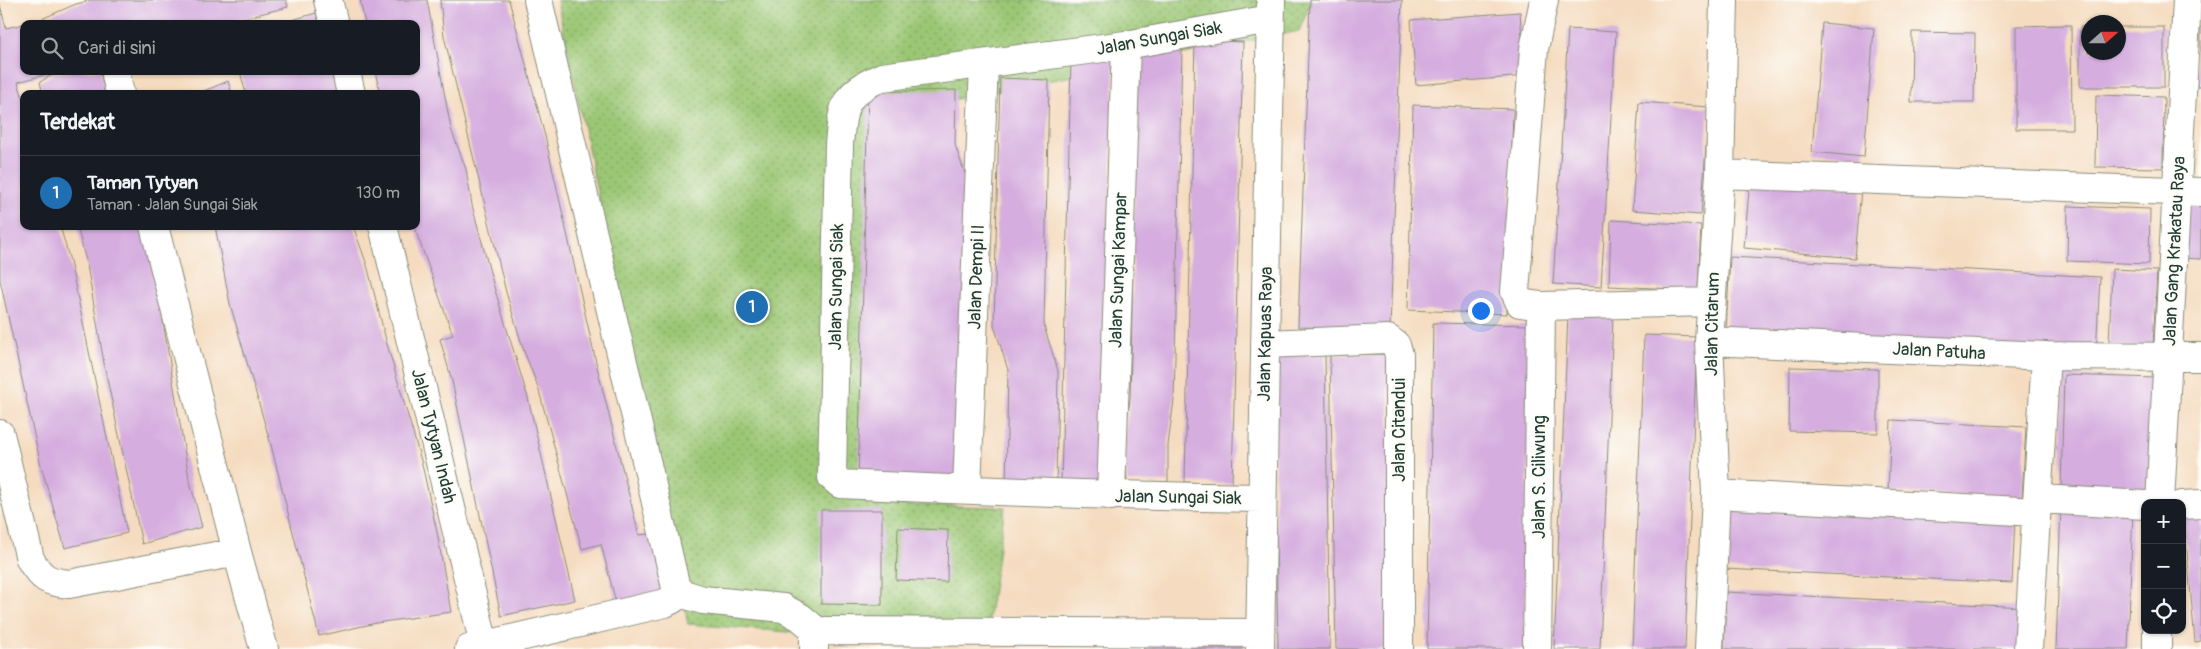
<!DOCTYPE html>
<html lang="id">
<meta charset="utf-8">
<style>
body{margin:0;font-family:Pangolin,sans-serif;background:#20242c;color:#f1f3f6}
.controls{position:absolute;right:15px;bottom:15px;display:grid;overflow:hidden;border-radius:10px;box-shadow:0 1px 4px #0004}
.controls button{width:45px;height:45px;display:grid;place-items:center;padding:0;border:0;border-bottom:1px solid #363941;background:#171b24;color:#f1f3f6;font:25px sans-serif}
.compass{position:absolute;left:2081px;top:15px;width:45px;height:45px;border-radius:50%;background:#171b24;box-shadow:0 1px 4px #0004;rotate:69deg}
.you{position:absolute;left:1480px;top:310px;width:18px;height:18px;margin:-12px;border:4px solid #fff;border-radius:50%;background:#1a73e8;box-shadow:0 0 0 8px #1a73e833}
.badge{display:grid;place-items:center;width:32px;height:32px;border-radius:50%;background:#1f6fb2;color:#fff;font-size:16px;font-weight:700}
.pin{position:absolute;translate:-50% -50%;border:2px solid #fff;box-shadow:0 1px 5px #0006}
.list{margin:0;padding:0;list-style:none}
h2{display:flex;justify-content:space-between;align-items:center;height:65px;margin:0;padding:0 20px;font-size:21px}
h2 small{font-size:16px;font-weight:400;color:#9ea1a6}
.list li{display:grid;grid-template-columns:32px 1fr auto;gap:15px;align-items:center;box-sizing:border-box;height:75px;padding:0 20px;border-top:1px solid #363941}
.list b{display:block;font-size:19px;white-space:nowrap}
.list p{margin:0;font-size:16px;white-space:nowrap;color:#9ea1a6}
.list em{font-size:16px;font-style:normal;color:#9ea1a6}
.icon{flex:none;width:28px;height:28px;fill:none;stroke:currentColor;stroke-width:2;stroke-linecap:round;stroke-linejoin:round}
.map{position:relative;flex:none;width:2201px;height:649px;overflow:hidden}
.search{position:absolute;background:#171b24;box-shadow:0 1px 4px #0004;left:20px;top:20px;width:400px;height:55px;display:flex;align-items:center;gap:12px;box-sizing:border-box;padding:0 18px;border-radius:10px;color:#9ea1a6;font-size:19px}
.panel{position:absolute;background:#171b24;box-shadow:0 1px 4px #0004;left:20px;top:90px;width:400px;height:140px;border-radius:10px}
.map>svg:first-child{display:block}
.park{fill:url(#park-dots);stroke:#5d8254}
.building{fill:#d5addf}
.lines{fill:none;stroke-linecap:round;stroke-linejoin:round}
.minor-casing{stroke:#8a8c7a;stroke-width:30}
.minor{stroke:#fff;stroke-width:28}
.labels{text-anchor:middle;stroke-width:5;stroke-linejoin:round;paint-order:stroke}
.street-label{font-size:18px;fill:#1f3d34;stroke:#fdfcf7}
</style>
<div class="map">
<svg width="2201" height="649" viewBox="0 0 2201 649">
<defs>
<pattern id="park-dots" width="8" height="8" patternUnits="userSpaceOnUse" patternTransform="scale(1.25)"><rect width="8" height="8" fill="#9bc774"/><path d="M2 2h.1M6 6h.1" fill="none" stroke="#7ea360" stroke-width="1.8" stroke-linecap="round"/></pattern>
</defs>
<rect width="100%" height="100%" fill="#fdfcf7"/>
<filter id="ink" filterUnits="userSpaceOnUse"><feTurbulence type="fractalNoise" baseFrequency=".02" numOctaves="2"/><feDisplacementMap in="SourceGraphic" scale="10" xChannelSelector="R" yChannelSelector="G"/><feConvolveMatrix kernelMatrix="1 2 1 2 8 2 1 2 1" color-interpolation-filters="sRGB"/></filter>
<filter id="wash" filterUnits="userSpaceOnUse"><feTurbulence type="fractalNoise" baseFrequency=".0096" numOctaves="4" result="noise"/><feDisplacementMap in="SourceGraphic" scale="20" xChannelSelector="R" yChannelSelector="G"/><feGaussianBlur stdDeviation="1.12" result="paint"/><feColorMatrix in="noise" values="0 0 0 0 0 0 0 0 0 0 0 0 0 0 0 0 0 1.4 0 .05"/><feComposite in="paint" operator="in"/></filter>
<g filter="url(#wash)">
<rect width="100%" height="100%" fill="#f5dcc0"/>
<path class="park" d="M557,0h755l-13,31 -398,79 -36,394 140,3 -19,130h-135l-163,-13z"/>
<g id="blocks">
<path class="building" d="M92,0h194l2,7 -68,17h-190l46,-20z
M360,0h67l24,129 15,40 6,36 22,82 34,111 47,202 -74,16 -49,-235 -12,-42 13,-4 -39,-109h2v-132h-36l-5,-23h41v-47h-51z
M440,0h69l37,140 52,231 41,164 17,-2 16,60 -55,14 -16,-63 -19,5 -44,-162 -14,-36 -18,-59 -62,-256z
M1310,0h92l-12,330 -92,-3z
M0,5l6,23 18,-4v47h35l-41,11 6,20v124h36l10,35 57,272 -62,15 -24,-82 -41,-186z
M1520,12l5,64 -109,9 -5,-65z
M316,13l3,11h-37v-1z
M1822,23l52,5 -10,129 -52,-5z
M2071,25l1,104h-56v-103z
M2080,27h8v25h30v-25h46v60h-84z
M2196,27h5v60h-4z
M1568,29l48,3 -15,255 -48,-3z
M1912,32l63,1 -1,69h-63z
M1195,40l48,2 -11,442 -47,-2z
M1138,47l44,2 -8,351 -6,45v37h-41l-3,-38 6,-45z
M1071,58l43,1 -11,428 -42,-1z
M72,71h28l5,23h-62l-3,-12 15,-9z
M240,71h91l6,23h-91z
M1000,78l49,2 -5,246 14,45 -2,118 -50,-1 2,-118 -14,-45z
M228,81l4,13h-35z
M956,90l-1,55 15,43 -8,297 -104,-3 10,-390z
M2096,95l68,2 -1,71 -68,-1z
M1639,102l70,5 -8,108 -69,-5z
M1413,105l100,4 -6,205 -99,-4z
M1750,179l111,10 -6,69 -111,-10z
M2182,199l19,1v59l-21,-1z
M2068,206l82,3 -1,55 -82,-3z
M1611,220l90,5 -3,65 -89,-4z
M77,226h67l7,23 38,229 13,49 -60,17 -37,-175 -18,-104z
M215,226h138l14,39 20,79 35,120 16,73 13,75 -75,11 -57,13 -48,-191 -41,-141z
M1730,257l370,20 -4,77 -370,-20z
M2112,269l45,2 -4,76 -44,-2z
M1568,315l45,2 -13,332h-46z
M1433,323l97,2 -5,324h-98z
M1644,335l53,2 -12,312h-53z
M1388,354l5,295h-57l-6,-294z
M1325,355l5,294h-52l-5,-293z
M1790,367l88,2v64l-89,-2z
M2064,375l92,3 -3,114 -92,-4z
M1891,420l135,7 -4,71 -134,-6z
M1726,504l289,14 -3,65 -288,-14z
M2061,504l72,4 -5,141h-72z
M821,510h61v95l-61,-1z
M2201,517v124l-6,1 -11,-124z
M898,528l50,2 -1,52 -51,-2z
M1726,592l298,15 -2,42h-298z
M1157,638l86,3v8h-100z"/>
</g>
</g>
<g filter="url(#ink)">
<use href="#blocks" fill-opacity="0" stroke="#8a8c7a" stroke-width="1"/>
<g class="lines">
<g class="minor-casing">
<path id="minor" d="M328,0l6,24
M1544,0l-10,49 -19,243 5,11 21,3 170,-4
M346,71l5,23
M116,75l4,19
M1720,174l481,18
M154,226l83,326 27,97
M383,226l92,381 9,38 3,4
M1709,341l337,15 155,1
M1265,344l123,-5 8,6 3,10v294
M0,434l30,125c11,19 17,23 39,25l168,-32
M967,489l17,-425
M1716,494l320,18
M1111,496l15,-451
M1262,498c-141,-2 -281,-7 -422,-14l-8,-7 7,-333c4,-39 4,-50 43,-67l244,-32 144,-26
M2039,499l106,6
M2160,503l27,-503
M2182,505l19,-1
M677,592l26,8 80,8 17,9 18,15
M469,649l196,-46 8,-4 4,-7 -139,-592
M814,649v-11l4,-6 7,-1 435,2
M1260,649l11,-648
M1537,649l4,-343
M1709,649l7,-155 -7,-153 11,-167 4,-174
M2028,649l18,-293
M2157,649v-19"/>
</g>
<use href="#minor" class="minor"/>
</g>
</g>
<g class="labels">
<g class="street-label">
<text transform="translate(1159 38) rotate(-10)" y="6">Jalan Sungai Siak</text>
<text transform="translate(2174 251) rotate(-87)" y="6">Jalan Gang Krakatau Raya</text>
<text transform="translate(1118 270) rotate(-88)" y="6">Jalan Sungai Kampar</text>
<text transform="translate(976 277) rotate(-88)" y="6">Jalan Dempi II</text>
<text transform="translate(836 287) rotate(-89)" y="6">Jalan Sungai Siak</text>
<text transform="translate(1712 324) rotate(-89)" y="6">Jalan Citarum</text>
<text transform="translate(1265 334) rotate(-89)" y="6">Jalan Kapuas Raya</text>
<text transform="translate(1939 351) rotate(3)" y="6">Jalan Patuha</text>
<text transform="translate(1399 430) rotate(-90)" y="6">Jalan Citandui</text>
<text transform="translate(434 436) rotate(76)" y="6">Jalan Tytyan Indah</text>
<text transform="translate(1539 477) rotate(-90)" y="6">Jalan S. Ciliwung</text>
<text transform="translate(1178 497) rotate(1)" y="6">Jalan Sungai Siak</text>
</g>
</g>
</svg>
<div class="controls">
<button>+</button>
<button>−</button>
<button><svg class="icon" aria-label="locate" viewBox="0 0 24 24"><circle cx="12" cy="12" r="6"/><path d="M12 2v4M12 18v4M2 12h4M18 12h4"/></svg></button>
</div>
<svg class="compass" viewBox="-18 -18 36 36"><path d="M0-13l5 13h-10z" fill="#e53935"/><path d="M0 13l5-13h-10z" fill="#9ea1a6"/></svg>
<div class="you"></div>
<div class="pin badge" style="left:752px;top:307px">1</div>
<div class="search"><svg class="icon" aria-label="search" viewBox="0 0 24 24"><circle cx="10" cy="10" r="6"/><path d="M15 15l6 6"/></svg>Cari di sini</div>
<section class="panel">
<h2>Terdekat<small></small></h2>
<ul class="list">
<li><span class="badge">1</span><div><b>Taman Tytyan</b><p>Taman · Jalan Sungai Siak</p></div><em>130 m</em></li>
</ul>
</section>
</div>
